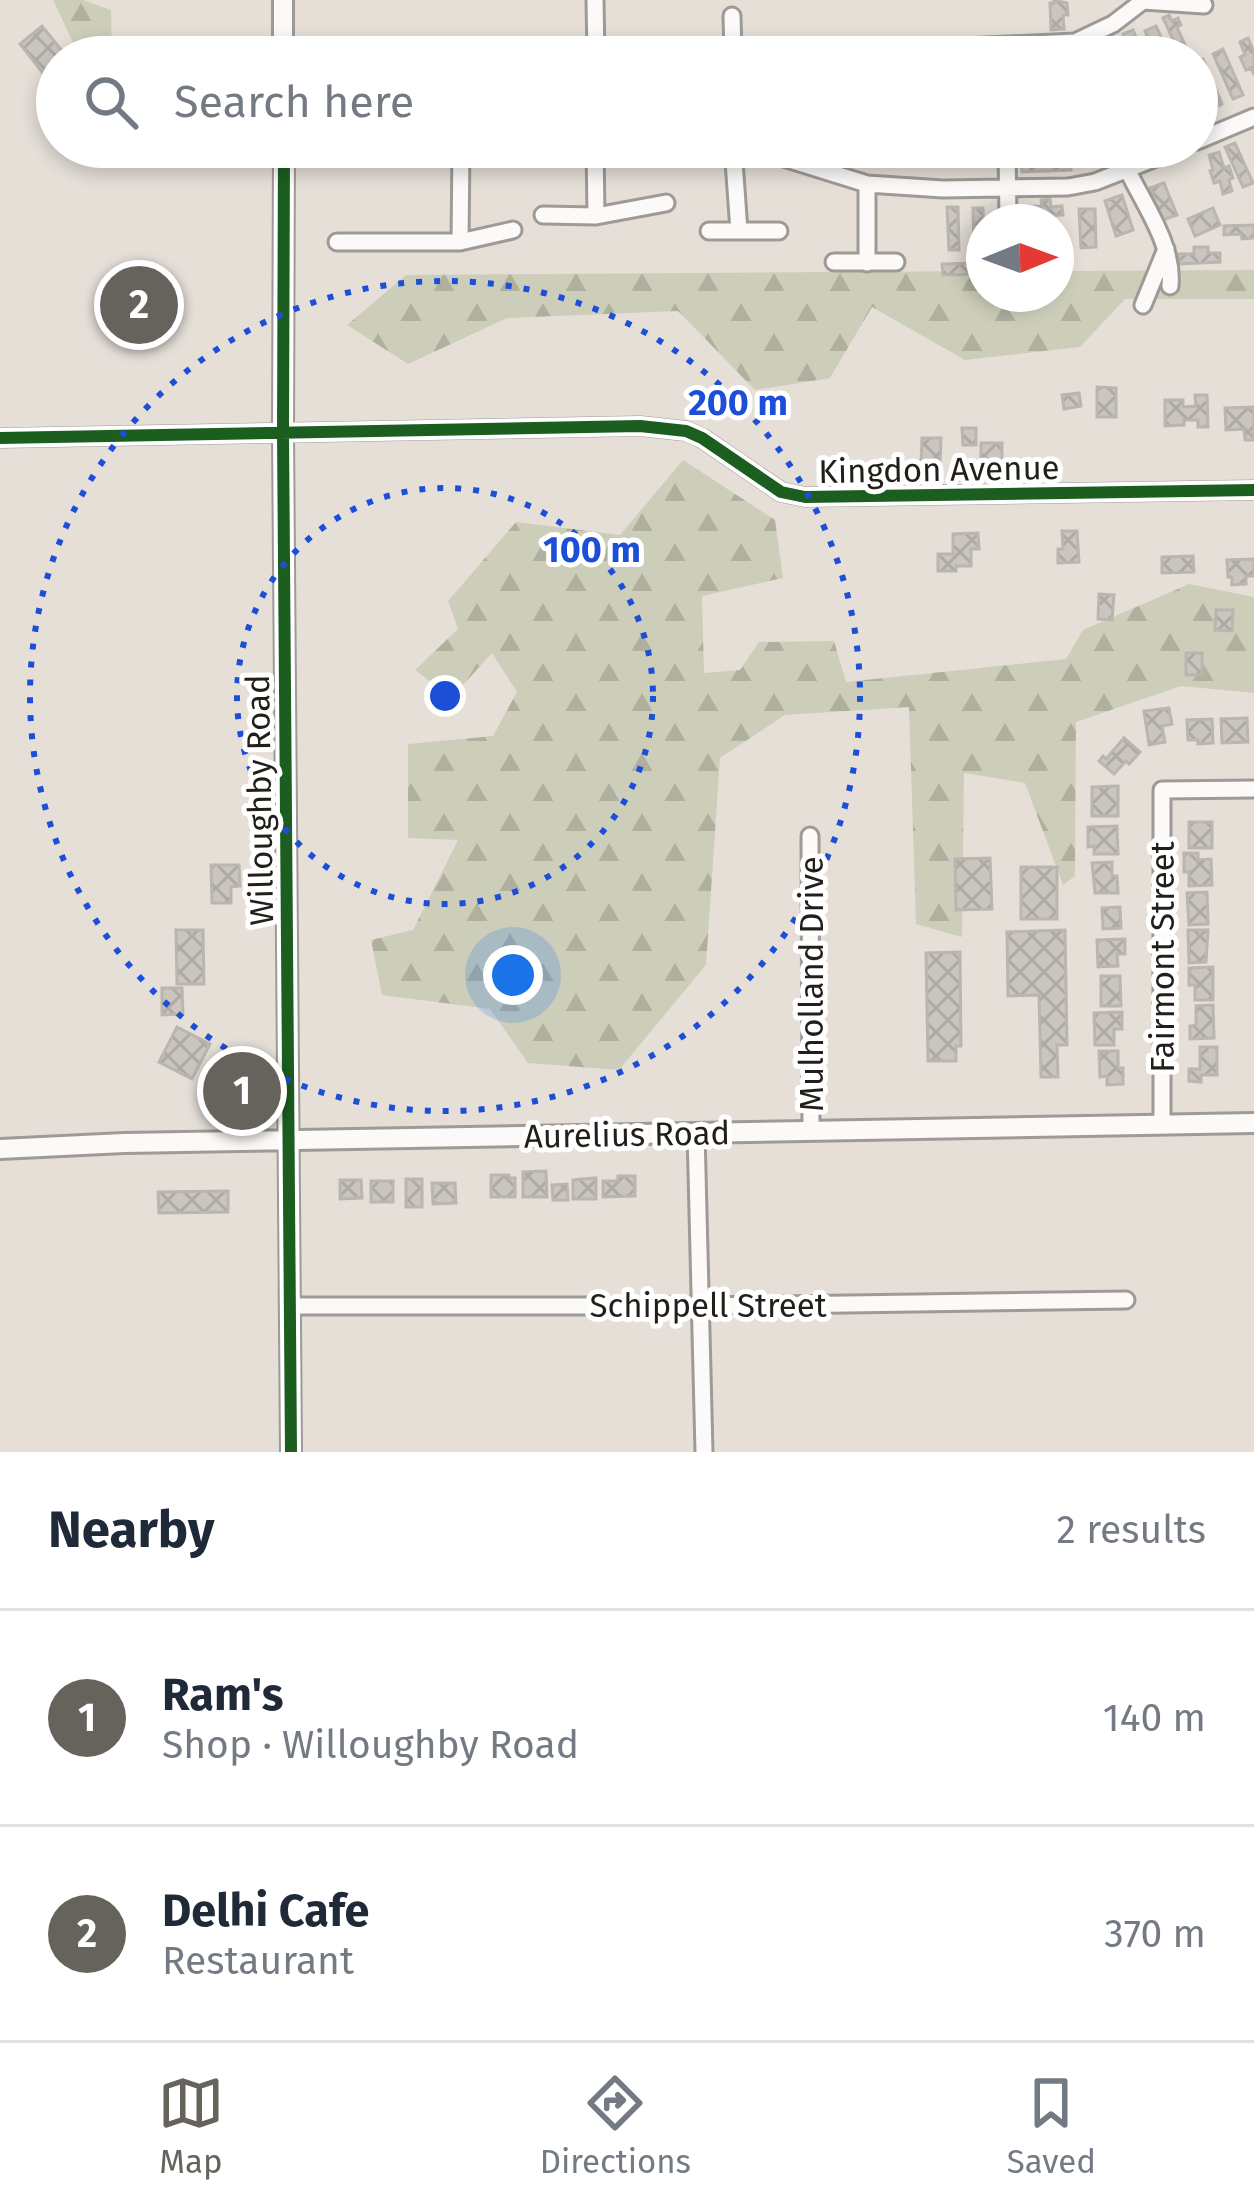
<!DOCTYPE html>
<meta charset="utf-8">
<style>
body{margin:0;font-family:"Fira Sans",sans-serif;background:#f2f2f3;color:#1f2937}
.compass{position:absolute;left:966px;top:204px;width:108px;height:108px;border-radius:50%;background:#fff;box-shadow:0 6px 18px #0003;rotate:89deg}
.you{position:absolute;left:513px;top:975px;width:42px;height:42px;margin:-30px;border:9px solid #fff;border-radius:50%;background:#1a73e8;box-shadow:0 0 0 18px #1a73e833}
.badge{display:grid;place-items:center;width:78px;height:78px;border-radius:50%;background:#66625c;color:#fff;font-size:39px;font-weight:700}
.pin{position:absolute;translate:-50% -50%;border:6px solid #fff;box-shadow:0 3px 12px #0006}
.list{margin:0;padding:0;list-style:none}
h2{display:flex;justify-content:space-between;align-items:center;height:156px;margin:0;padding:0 48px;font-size:51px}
h2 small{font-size:39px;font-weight:400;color:#747a83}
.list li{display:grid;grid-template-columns:78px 1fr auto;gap:36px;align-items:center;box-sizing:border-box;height:216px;padding:0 48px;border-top:3px solid #e0e1e3}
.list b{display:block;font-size:45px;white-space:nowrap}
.list p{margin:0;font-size:39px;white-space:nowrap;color:#747a83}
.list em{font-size:39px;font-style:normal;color:#747a83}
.icon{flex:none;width:66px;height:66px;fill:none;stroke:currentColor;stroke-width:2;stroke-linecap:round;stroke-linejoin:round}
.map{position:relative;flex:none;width:1254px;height:1452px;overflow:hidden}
.search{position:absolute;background:#fff;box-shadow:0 6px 18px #0003;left:36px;right:36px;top:36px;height:132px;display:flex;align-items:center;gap:30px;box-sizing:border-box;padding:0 42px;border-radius:66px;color:#747a83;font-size:45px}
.sheet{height:588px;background:#fff}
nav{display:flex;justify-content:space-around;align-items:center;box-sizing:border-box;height:168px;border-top:3px solid #e0e1e3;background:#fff;font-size:33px;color:#747a83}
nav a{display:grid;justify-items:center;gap:6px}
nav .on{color:#66625c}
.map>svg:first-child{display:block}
.forest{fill:url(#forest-firs)}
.building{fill:url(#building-cross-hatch);stroke:#bbb5b0;stroke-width:3}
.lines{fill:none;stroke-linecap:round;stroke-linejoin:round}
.minor-casing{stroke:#9f9a95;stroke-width:21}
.tertiary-casing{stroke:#9f9a95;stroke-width:24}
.minor{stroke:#fbfaf9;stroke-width:15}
.tertiary{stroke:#fbfaf9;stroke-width:18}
.cycleway-casing{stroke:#fff;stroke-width:20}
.cycleway{stroke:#1b5e20;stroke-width:12}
.ring{fill:none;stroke:#1d4ed8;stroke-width:6;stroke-dasharray:6 12}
.labels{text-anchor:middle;stroke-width:10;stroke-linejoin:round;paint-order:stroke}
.street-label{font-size:33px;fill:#221f1a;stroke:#fff}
.centre{fill:#1d4ed8;stroke:#fff;stroke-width:6}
.ring-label{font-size:36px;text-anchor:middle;font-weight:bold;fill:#1d4ed8;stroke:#fff;stroke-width:10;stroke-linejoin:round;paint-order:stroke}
</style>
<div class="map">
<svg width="1254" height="1452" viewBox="0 0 1254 1452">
<defs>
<pattern id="forest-firs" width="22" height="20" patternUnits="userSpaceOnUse" patternTransform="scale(3)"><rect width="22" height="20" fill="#cdceba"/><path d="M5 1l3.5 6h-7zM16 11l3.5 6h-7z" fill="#b0b09f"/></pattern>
<pattern id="building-cross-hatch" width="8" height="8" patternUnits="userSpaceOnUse" patternTransform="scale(3)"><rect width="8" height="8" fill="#cac5bf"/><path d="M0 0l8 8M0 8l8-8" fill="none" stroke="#ada9a4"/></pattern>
</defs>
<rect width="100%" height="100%" fill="#e5dfd8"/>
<path class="forest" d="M53,0h30l28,10 1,47h-32z
M1254,270v29h-129l-45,48 -115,13 -93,-53 -42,71 -75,12 -77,-79 -171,7 -99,46 -61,-39 59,-50 578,-4v23h72v-23z
M683,460l92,60 8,58 -81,18 2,77 36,-3 19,-28 75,-1 12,41 220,-23 17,-29 106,-46 65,13v96l-73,-7 -105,36 -1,154 -12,9 -38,-102 -61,-10 -2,164 -46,-13 -7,-217 -124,8 -65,43 -14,207 -87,105 -91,-7 -38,-54 -108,-14 -11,-55 42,-10 45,-90 -50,-2v-94l85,-8 24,-44 -25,-39 -40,44 -37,-27 43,-41 -10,-28 68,-79 104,13z"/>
<path class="building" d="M1054,0l13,3 1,12h-5l1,14 -13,1 -1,-27h4z
M1169,15l3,6 6,-3 3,7 -4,2 12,27 -8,3 -18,-39z
M42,26l25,31h-10v20l-7,5 -30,-38z
M1156,26l7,15 -3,2 6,14h-10l-11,-26z
M1133,30l11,27h-11l-10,-23z
M1248,38l6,14v23l-3,-7 -5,2 -6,-13 5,-2 -5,-13z
M1223,49l20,46 -10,4 -20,-45z
M1203,59l19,45 -10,5 -15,-36v-12z
M1235,143l18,40 -10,4 -18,-40z
M1219,152l5,16 5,-2 4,12 -4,2 3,11 -9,3 -3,-13 -6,2 -4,-12 3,-1 -4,-15z
M1071,158v12l-49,2 -1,-12z
M1164,183l13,32 -15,5 -12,-32z
M1122,195l11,35 -17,6 -11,-35z
M1050,199l1,8 11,-1 1,9 -41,2v-10l20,-1 -1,-6z
M947,207h11l1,43h-10z
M973,208h10l1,43h-10z
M1213,208l7,17 -25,11 -7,-17z
M1079,209h16l1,38 -15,1z
M1254,225v13l-12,1 -1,-5 -17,1v-9z
M1194,247h14v6h12v9l-41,2 -1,-10h16z
M983,263l1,11 -41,1 -1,-11z
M1097,387l19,1v29h-19z
M1079,393l2,13 -17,3 -2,-14z
M1195,395h12l1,32h-10v-7h-14v5l-19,1v-26h18v7l13,-1z
M1254,407v33h-9l-1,-11 -18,1 -1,-22z
M962,428h14v17h-13z
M922,438h19l-1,25h-19z
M981,443h21v17h-21z
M1062,531h15l2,31 -21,1v-14h5z
M978,533l1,16h-8v17h-15v5h-18v-17h15v-20z
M1193,556l1,16 -32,1v-16z
M1254,559v17h-8v8l-14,1v-8h-4l-1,-17z
M1099,594l15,1 -2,25 -14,-1z
M1216,610h17l-1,21 -17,-1z
M1186,653h16v22h-16z
M1169,708l3,16 -10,2 3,16 -16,3 -5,-34z
M1247,718l1,24 -26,1 -1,-24z
M1212,719l1,24 -15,1v-4h-10l-1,-20z
M1124,738l16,14 -11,12 -3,-3 -12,13 -15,-13 4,-5 3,3z
M1118,786v30h-26v-29z
M1189,822h23v26h-23z
M1117,826l1,28h-24v-8l-6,1v-20z
M1184,853h14v7l13,-1 1,26 -23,1v-14h-5z
M990,858l2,51 -36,1 -1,-51z
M1112,862v14h5l1,17h-23l-3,-30z
M211,865h28l1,21 -9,1v16h-19z
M1021,867h36v52h-36z
M1207,892l1,32 -19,1 -2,-32z
M1120,907l1,21 -18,1 -1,-21z
M176,930h27l1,54h-27z
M1065,930l2,115h-10l1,32h-17l-2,-82 -31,1 -1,-64z
M1188,930h20l-2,32 -17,1z
M1125,939v15h-8l1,12 -20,1 -1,-27z
M960,952l1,94h-5v15h-28l-2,-108z
M1213,967v33h-18v-15h-6v-17z
M1101,976h19l1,30h-20z
M162,988h20l1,26 -21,1z
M1213,1005l1,33 -24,1v-13l6,-1v-19z
M1122,1012v17h-8v16h-19l-1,-32z
M177,1027l33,17 -18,35 -33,-17z
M1200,1047h17v28h-16v7l-12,-1v-12h11z
M1099,1051h19v17h5v16l-16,1v-9l-7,1z
M546,1171l1,26h-24v-25z
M491,1175h18v3h6v19h-24z
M618,1176h17v20l-32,1v-16h15z
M596,1178v21h-23v-19z
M406,1179h16v28h-16z
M340,1180h21l1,18 -22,1z
M371,1181h22v21h-22z
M432,1183h23l1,20 -23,1z
M567,1184l1,16h-15l-1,-15z
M228,1191v21l-69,1 -1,-21z"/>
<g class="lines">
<g class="minor-casing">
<path id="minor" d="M595,0l1,57
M732,16l1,39
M733,48h209l133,-6 38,-18 30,-23 61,4
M1197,141l57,-24
M595,147l1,69
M733,147l6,84
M748,147l119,37 76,5 125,-2 27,-5 89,-35
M1007,147l1,75
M1127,169c17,36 47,76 43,117
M867,184v79
M543,215l53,1 70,-13
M709,231h70
M337,242h123l53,-12
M460,242l1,-95
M834,262h62
M1143,305l23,-56
M0,438l640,-12 46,5 16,7 79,54 24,5 449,-7
M810,836l1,295
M1162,1124v-334l92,-1
M696,1132l8,320
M290,1306h410l426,-6"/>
</g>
<g class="tertiary-casing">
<path id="tertiary" d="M283,0v57
M284,147l-1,287 8,1018
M0,1149l124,-6 1130,-20"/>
</g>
<use href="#minor" class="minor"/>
<use href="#tertiary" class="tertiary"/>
<g class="cycleway-casing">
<path id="cycleway" d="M284,147l-1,287 8,1018
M0,438l640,-12 46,5 16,7 79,54 24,5 449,-7"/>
</g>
<use href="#cycleway" class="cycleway"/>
</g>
<g class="ring">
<circle cx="445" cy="696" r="208"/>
<circle cx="445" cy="696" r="415"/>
</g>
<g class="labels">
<g class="street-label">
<text transform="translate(939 469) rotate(-1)" y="12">Kingdon Avenue</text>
<text transform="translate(259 800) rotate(-91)" y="12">Willoughby Road</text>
<text transform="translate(1162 957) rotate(-90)" y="12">Fairmont Street</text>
<text transform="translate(811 984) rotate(-90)" y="12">Mulholland Drive</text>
<text transform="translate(627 1134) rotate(-1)" y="12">Aurelius Road</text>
<text x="708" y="1317">Schippell Street</text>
</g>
</g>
<circle cx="445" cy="696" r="18" class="centre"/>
<g class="ring-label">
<text x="738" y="415">200 m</text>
<text x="592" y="562">100 m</text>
</g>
</svg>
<svg class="compass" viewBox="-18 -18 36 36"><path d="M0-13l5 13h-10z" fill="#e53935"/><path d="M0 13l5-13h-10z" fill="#747a83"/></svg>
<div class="you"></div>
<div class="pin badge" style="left:242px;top:1091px">1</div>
<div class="pin badge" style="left:139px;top:305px">2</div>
<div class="search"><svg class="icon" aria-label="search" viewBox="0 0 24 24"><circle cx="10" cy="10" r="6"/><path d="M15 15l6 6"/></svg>Search here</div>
</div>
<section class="sheet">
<h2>Nearby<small>2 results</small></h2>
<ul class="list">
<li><span class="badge">1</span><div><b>Ram's</b><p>Shop · Willoughby Road</p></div><em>140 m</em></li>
<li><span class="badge">2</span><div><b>Delhi Cafe</b><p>Restaurant</p></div><em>370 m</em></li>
</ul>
</section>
<nav>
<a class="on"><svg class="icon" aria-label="map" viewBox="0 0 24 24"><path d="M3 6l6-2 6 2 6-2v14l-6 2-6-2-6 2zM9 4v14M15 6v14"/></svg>Map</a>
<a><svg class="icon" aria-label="directions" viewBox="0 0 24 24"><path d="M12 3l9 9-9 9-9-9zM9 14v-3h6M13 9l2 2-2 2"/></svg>Directions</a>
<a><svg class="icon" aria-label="saved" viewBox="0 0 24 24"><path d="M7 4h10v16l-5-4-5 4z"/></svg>Saved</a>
</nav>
